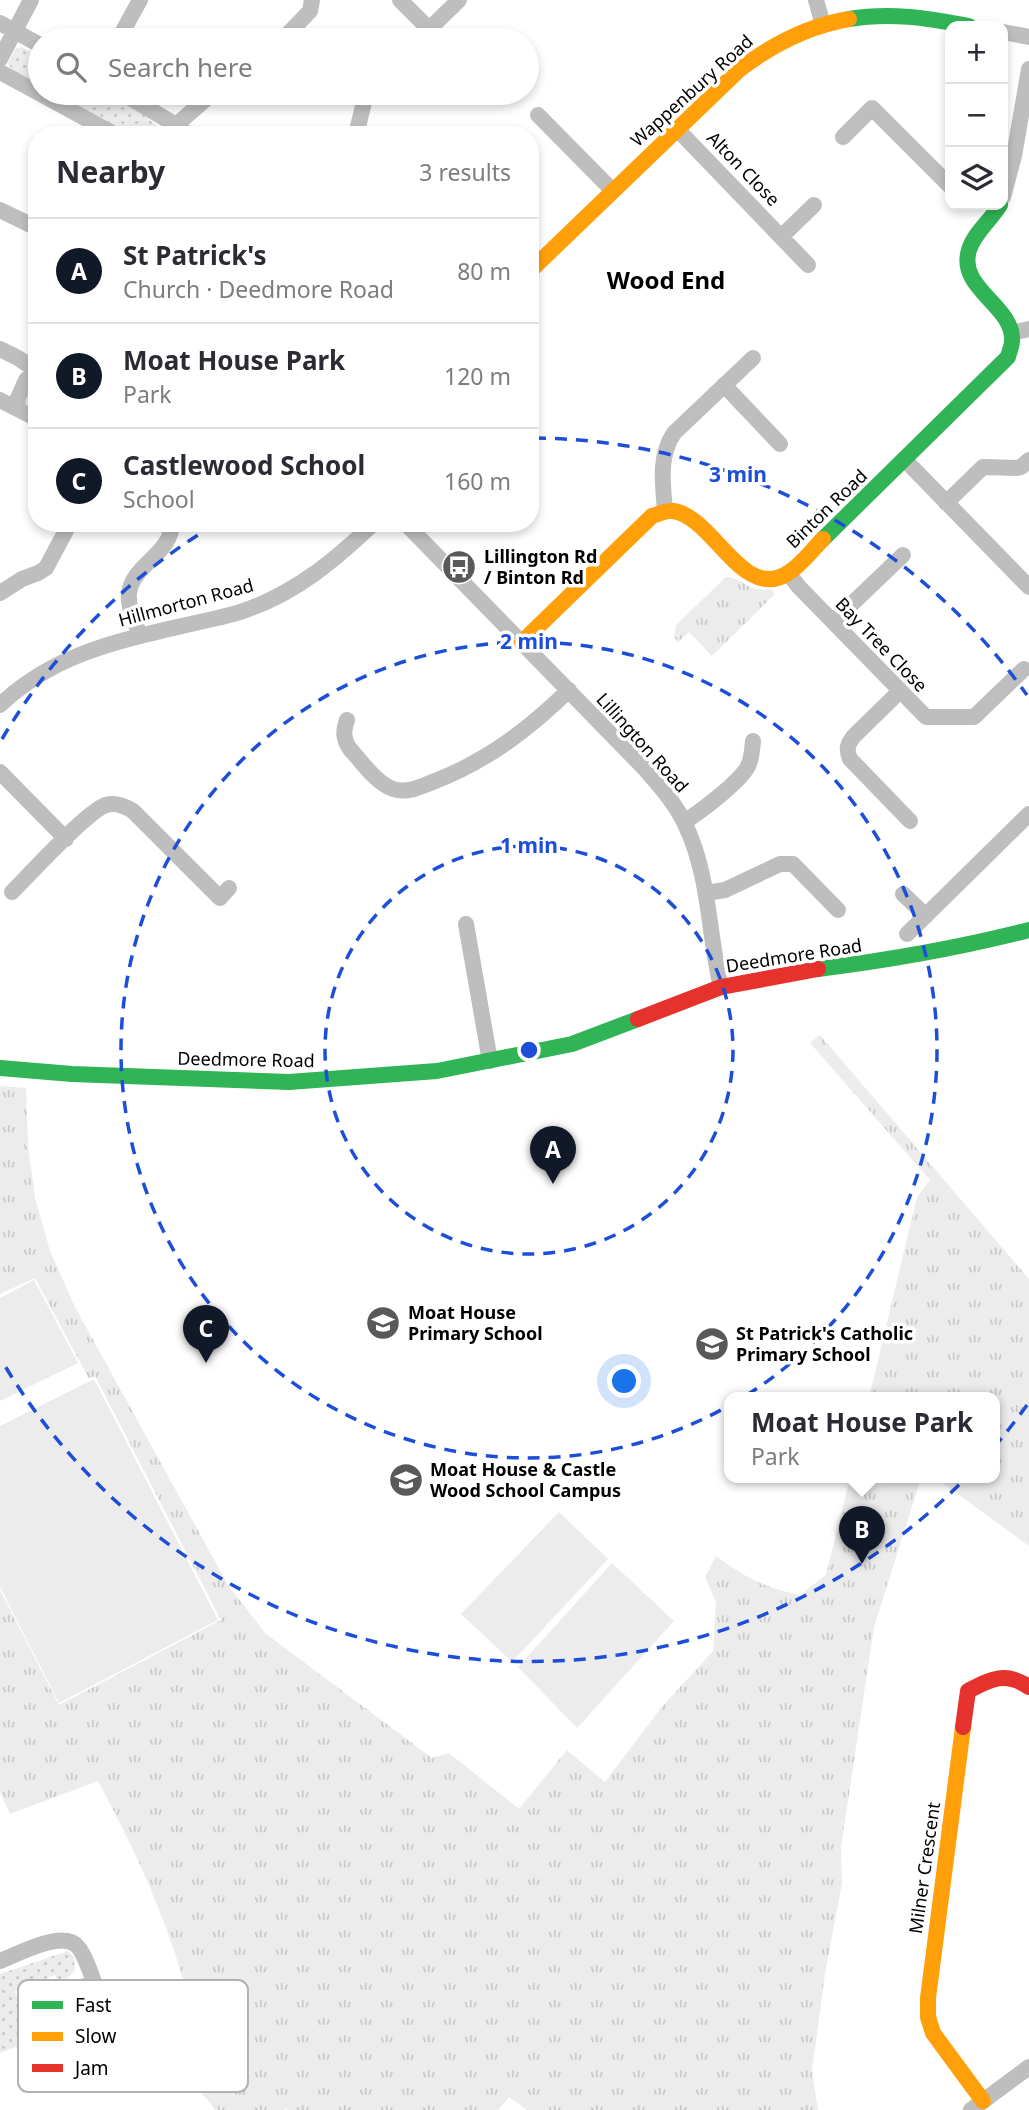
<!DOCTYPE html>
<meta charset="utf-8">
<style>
body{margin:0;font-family:"Noto Sans",sans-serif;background:#f7f7f7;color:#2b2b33}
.controls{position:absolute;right:21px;top:21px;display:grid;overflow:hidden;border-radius:14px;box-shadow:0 4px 10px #0003}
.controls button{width:63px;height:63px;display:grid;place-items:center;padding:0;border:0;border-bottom:2px solid #e1e1e2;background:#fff;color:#2b2b33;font:35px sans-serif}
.you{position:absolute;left:625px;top:1382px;width:24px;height:24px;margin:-18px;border:5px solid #fff;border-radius:50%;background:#1a73e8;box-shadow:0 0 0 10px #1a73e833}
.badge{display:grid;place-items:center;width:46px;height:46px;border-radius:50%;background:#111827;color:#fff;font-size:23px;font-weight:700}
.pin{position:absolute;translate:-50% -58px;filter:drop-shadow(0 2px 4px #0008)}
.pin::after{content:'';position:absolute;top:37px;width:24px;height:21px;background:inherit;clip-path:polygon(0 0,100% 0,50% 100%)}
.popup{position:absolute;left:724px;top:1392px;width:276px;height:91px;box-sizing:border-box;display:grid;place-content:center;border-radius:14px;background:#fff;filter:drop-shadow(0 2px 5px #0005);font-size:23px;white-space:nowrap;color:#7c7c81}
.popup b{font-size:26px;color:#2b2b33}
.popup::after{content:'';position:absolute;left:50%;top:100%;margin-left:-14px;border:14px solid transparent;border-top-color:#fff}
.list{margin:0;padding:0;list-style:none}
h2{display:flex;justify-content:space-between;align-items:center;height:91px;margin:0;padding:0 28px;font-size:30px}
h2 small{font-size:23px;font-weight:400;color:#7c7c81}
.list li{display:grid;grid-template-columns:46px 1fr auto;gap:21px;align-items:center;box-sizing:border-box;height:105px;padding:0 28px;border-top:2px solid #e1e1e2}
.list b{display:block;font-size:26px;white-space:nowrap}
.list p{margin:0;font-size:23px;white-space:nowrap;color:#7c7c81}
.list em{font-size:23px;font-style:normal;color:#7c7c81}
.icon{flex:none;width:38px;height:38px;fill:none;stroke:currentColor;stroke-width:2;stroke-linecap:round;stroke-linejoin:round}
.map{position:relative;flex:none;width:1029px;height:2110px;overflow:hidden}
.search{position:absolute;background:#fff;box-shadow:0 4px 10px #0003;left:28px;top:28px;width:511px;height:77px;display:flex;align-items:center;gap:18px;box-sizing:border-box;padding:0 24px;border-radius:38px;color:#7c7c81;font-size:26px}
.panel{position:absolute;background:#fff;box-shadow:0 4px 10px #0003;left:28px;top:126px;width:511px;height:406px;border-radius:28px}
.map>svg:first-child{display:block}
.grass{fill:url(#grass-dots)}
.park{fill:url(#park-tufts)}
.pitch{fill:#ececec}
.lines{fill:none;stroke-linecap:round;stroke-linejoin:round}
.street{stroke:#bebebe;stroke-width:16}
.fast{stroke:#30b455;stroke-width:16}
.slow{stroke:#ff9f0a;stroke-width:16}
.jam{stroke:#e5322d;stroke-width:16}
.ring{fill:none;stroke:#1d4ed8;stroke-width:3.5;stroke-dasharray:12 9}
.labels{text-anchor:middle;stroke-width:7;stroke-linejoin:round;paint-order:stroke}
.street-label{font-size:18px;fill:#000;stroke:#fff}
.poi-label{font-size:18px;font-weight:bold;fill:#000;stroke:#fff;text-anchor:start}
.district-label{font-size:24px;font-weight:bold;fill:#000;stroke:#fff}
.key{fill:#fff;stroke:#b2b2b2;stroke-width:2}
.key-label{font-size:19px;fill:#000}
.centre{fill:#1d4ed8;stroke:#fff;stroke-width:3.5}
.ring-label{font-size:21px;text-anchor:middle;font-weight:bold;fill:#1d4ed8;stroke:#fff;stroke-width:7;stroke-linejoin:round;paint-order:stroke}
</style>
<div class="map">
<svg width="1029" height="2110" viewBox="0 0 1029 2110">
<defs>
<pattern id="grass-dots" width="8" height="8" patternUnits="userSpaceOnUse" patternTransform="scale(1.75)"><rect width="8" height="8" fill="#ececec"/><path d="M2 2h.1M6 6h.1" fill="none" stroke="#c9c9c9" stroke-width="1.8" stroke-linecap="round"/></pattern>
<pattern id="park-tufts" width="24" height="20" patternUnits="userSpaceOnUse" patternTransform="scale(1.75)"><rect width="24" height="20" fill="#ececec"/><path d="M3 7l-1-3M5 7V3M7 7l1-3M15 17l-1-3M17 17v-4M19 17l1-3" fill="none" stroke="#c9c9c9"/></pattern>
</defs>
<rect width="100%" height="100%" fill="#fff"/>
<path class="grass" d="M22,47l18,10v28l-28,-15 -4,-7 8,-15z
M54,93h51l34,18 29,24h-42l-24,-16z
M37,377v38l-17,-8z
M68,1951l6,6 1,13 -15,16 -5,-11 -40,16 15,40 41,-16 -4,-11 14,-3 7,3 8,12 -96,37v-79z"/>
<path class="park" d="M726,577c18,0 19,16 45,12l4,5 -63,62 -23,-24 -11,10 -4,-5 2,-12z
M820,1035l209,244v267l-93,-68h59v-80h-126l48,-201 13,-17 -120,-137z
M0,1086l26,2 2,57 7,53 15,53 25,56 153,278 37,48 167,125 17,-5 70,56 48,-59 38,32 56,-74 52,-57 3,-49 -11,-25 11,-21c27,20 50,33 84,39l26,-20 24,-97h71l-47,149 -33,220 1,36 -17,91 -13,97 6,39h-291l-18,-13 -11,13h-210l-2,-2 -2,2h-68l-13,-15 -14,-36 11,-12c-5,-22 -10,-45 -17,-68 -20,-69 -51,-135 -85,-198l-88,33 -10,-22v-202l59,115 162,-85 -126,-244 -6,3 -54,-101 -35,16z"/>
<path class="pitch" d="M34,1280l44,83 -78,38v-103z
M94,1379l124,241 -159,83 -59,-116v-161z
M559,1512l49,47 -96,103 -51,-48z
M612,1563l62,58 -97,107 -59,-61z"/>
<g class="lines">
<path class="street" d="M400,0l29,29
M816,0l7,25
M0,23l40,22
M1003,32l26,5
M118,40l22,-40
M282,40l28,-29 2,-11
M418,40l41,-40
M0,59l31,-59
M0,72l116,63
M122,93l54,32 12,10
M538,115l74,75
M176,125l37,-32
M677,129l131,136
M356,135l8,-33 6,-9
M843,137l29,-29 78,78
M1003,197l11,-41 15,-87
M0,210l37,18
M781,237l33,-32
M1016,332l13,-3
M0,349l18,9 18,12
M724,385l56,59
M0,400l37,19
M14,407l12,-27 11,-11
M905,460l124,127
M946,503l37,-36 34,1 4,-1 8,-7
M665,511c-2,-27 -7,-54 9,-78l79,-75
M405,523l239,245c15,17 31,35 41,56 25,52 23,109 36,163
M788,573l11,14 127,130h48l50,-48
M0,593l22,-14 16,-6 8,-5 24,-45
M833,622l70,-67
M140,636c-4,-13 -13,-29 -11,-43 4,-29 43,-39 43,-70
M900,691l-46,45c-7,9 -8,13 -4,23l60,62
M0,705c56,-53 122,-65 195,-82 17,-4 35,-7 51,-13 51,-18 89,-50 128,-87
M347,720c-4,11 -4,19 3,29 12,13 26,34 43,40 15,5 29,-3 42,-8 52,-20 94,-52 134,-91
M0,772l66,67
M684,822c16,-10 53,-38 63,-54 5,-8 5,-18 6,-27
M12,892c17,-17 75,-81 94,-87 9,-3 19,1 27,6l87,87 9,-10
M706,893l19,-3 55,-26h13l45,46
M903,894l23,22
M466,924l24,137
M907,934l122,-120
M0,1961c18,-7 63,-32 78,-14 9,10 18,43 24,57
M60,1996l33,-13
M971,2110l58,-43"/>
<path class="fast" d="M849,19c41,-7 79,-1 120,7
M823,539l185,-182c1,-5 4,-11 4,-16 2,-36 -55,-52 -43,-91 5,-17 22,-30 31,-45
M818,969c72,-9 141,-21 211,-39
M0,1068l72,6 217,8 148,-11 135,-27 66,-25"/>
<path class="slow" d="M530,271l210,-202c33,-25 68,-43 109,-50
M522,642l130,-126c7,-2 14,-6 21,-5 40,5 70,92 115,62 13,-8 24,-23 35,-34
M963,1727l-35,271v19l5,16 50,68"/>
<path class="jam" d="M638,1019l83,-32 97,-18
M963,1727l5,-36c23,-12 37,-20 61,-4"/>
</g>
<g class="ring">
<circle cx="529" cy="1050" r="204"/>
<circle cx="529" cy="1050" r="408"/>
<path d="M1027 1405A612 612 0 0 1 2 1361M2 739A612 612 0 0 1 214 525M534 438A612 612 0 0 1 1027 695"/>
</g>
<defs>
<g id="bus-disc" transform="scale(1.75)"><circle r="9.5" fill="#595959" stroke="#fff"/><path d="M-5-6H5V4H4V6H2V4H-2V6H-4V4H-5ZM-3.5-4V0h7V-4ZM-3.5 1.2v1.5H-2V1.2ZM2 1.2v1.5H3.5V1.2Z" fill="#fff"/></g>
<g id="school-disc" transform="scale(1.75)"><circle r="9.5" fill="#595959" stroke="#fff"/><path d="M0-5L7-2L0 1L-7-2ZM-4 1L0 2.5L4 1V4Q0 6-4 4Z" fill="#fff"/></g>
</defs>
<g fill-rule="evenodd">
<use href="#bus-disc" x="459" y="567"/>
<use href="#school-disc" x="383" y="1323"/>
<use href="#school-disc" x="712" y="1344"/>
<use href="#school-disc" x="406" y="1480"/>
</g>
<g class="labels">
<g class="street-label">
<text transform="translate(692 91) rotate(-42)" y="6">Wappenbury Road</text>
<text transform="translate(743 169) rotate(46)" y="6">Alton Close</text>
<text transform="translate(827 509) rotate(-44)" y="6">Binton Road</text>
<text transform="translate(186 603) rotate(-15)" y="6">Hillmorton Road</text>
<text transform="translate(881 645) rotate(46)" y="6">Bay Tree Close</text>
<text transform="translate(642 743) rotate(48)" y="6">Lillington Road</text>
<text transform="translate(794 956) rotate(-9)" y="6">Deedmore Road</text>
<text transform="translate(246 1060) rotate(1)" y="6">Deedmore Road</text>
<text transform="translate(925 1868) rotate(-82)" y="6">Milner Crescent</text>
</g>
<g class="poi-label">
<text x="484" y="563">Lillington Rd<tspan x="484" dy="21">/ Binton Rd</tspan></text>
<text x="408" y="1319">Moat House<tspan x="408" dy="21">Primary School</tspan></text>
<text x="736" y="1340">St Patrick's Catholic<tspan x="736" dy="21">Primary School</tspan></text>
<text x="430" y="1476">Moat House &amp; Castle<tspan x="430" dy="21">Wood School Campus</tspan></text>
</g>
<g class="district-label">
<text x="666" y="289">Wood End</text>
</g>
</g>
<rect x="18" y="1980" width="230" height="112" rx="10" class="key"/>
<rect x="32" y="2001" width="31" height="8" fill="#30b455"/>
<rect x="32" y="2032" width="31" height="9" fill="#ff9f0a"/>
<rect x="32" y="2064" width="31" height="8" fill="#e5322d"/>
<g class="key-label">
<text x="75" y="2012">Fast</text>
<text x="75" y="2043">Slow</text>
<text x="75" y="2075">Jam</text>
</g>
<circle cx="529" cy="1050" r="10" class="centre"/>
<g class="ring-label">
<text x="738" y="482">3 min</text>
<text x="529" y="649">2 min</text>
<text x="529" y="853">1 min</text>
</g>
</svg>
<div class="controls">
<button>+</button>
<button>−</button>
<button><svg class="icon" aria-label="layers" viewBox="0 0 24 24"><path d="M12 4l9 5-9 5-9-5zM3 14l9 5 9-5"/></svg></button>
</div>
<div class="you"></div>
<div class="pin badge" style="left:553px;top:1184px">A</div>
<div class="pin badge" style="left:862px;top:1564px">B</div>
<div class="popup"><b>Moat House Park</b>Park</div>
<div class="pin badge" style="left:206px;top:1363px">C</div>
<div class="search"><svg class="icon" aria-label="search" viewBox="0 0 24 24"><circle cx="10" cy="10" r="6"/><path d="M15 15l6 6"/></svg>Search here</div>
<section class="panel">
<h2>Nearby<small>3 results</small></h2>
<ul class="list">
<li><span class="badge">A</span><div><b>St Patrick's</b><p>Church · Deedmore Road</p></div><em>80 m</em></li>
<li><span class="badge">B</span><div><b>Moat House Park</b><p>Park</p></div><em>120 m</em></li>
<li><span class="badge">C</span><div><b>Castlewood School</b><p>School</p></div><em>160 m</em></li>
</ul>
</section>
</div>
